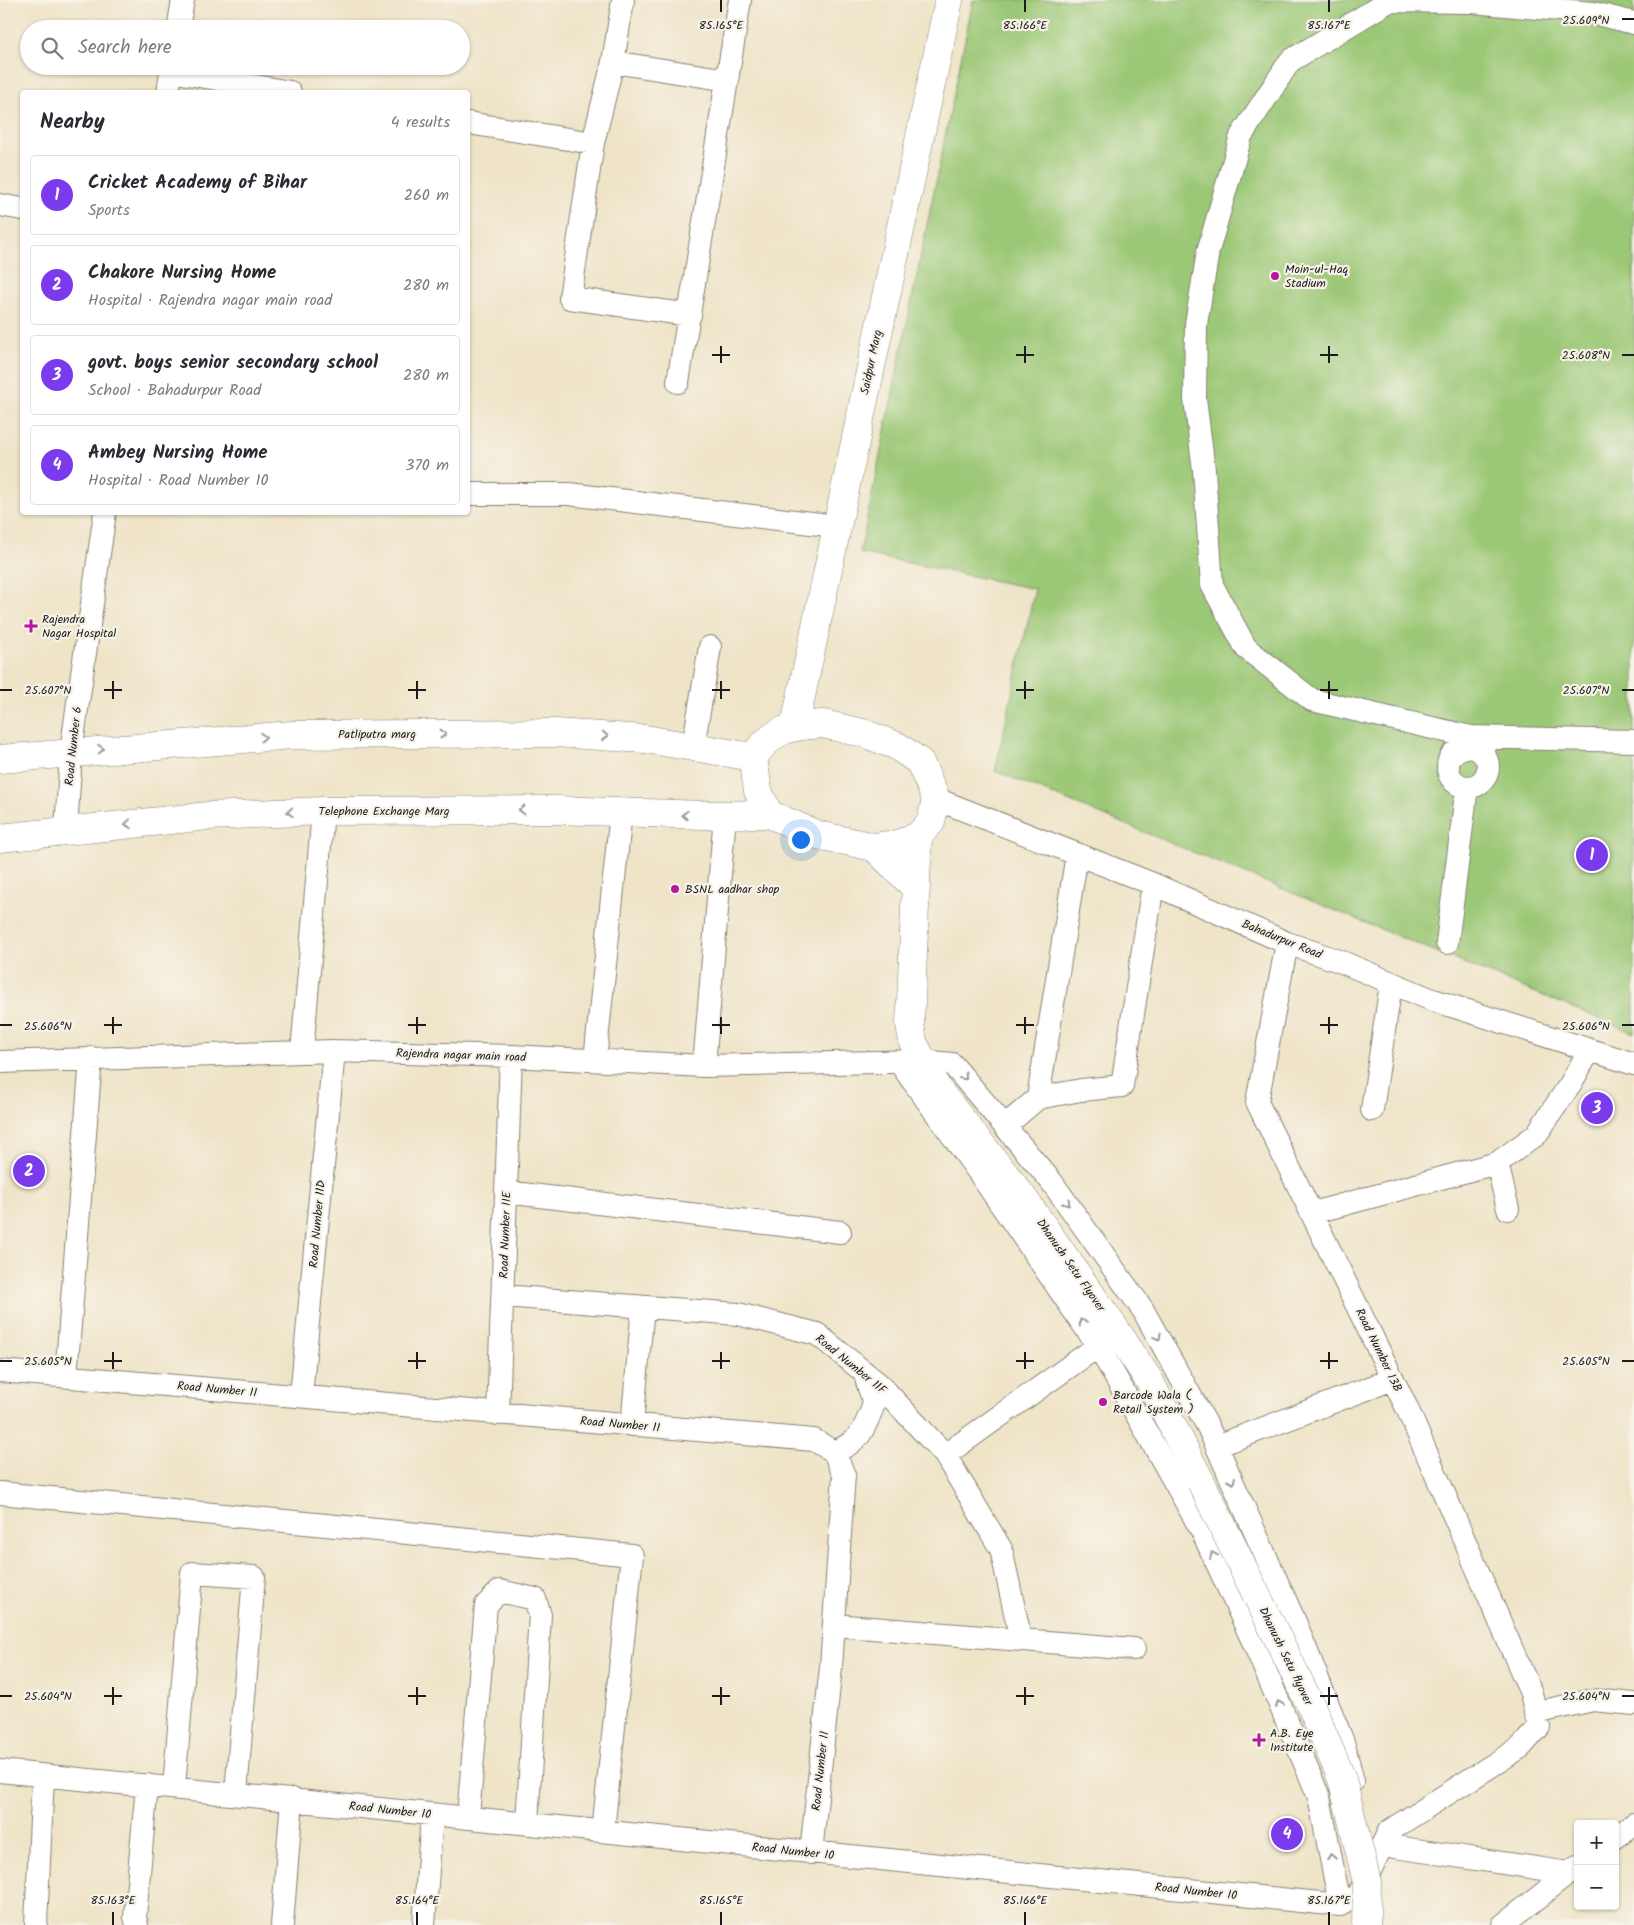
<!DOCTYPE html>
<meta charset="utf-8">
<style>
body{margin:0;font-family:Kalam,sans-serif;background:#f7f7f7;color:#2b2b33}
.controls{position:absolute;right:15px;bottom:15px;display:grid;overflow:hidden;border-radius:5px;box-shadow:0 1px 4px #0004}
.controls button{width:45px;height:45px;display:grid;place-items:center;padding:0;border:0;border-bottom:1px solid #e1e1e2;background:#fff;color:#2b2b33;font:25px sans-serif}
.you{position:absolute;left:800px;top:839px;width:18px;height:18px;margin:-12px;border:4px solid #fff;border-radius:50%;background:#1a73e8;box-shadow:0 0 0 8px #1a73e833}
.badge{display:grid;place-items:center;width:32px;height:32px;border-radius:50%;background:#7c3aed;color:#fff;font-size:16px;font-weight:700}
.pin{position:absolute;translate:-50% -50%;border:2px solid #fff;box-shadow:0 1px 5px #0006}
.list{margin:0;padding:0;list-style:none}
h2{display:flex;justify-content:space-between;align-items:center;height:65px;margin:0;padding:0 20px;font-size:21px}
h2 small{font-size:16px;font-weight:400;color:#7c7c81}
.list li{display:grid;grid-template-columns:32px 1fr auto;gap:15px;align-items:center;box-sizing:border-box;height:80px;margin:0 10px 10px;padding:0 10px;border:1px solid #e1e1e2;border-radius:5px}
.list b{display:block;font-size:19px;white-space:nowrap}
.list p{margin:0;font-size:16px;white-space:nowrap;color:#7c7c81}
.list em{font-size:16px;font-style:normal;color:#7c7c81}
.icon{flex:none;width:28px;height:28px;fill:none;stroke:currentColor;stroke-width:2;stroke-linecap:round;stroke-linejoin:round}
.map{position:relative;flex:none;width:1634px;height:1925px;overflow:hidden}
.search{position:absolute;background:#fff;box-shadow:0 1px 4px #0004;left:20px;top:20px;width:450px;height:55px;display:flex;align-items:center;gap:12px;box-sizing:border-box;padding:0 18px;border-radius:28px;color:#7c7c81;font-size:19px}
.panel{position:absolute;background:#fff;box-shadow:0 1px 4px #0004;left:20px;top:90px;width:450px;height:425px;border-radius:5px}
.map>svg:first-child{display:block}
.garden{fill:#9bc876;stroke:#5c7249}
.lines{fill:none;stroke-linecap:round;stroke-linejoin:round}
.minor-casing{stroke:#868072;stroke-width:24}
.major-casing{stroke:#868072;stroke-width:29}
.minor{stroke:#fff;stroke-width:22}
.major{stroke:#fff;stroke-width:28}
.major-bridge-casing{stroke:#868072;stroke-width:29;stroke-linecap:butt}
.major-bridge{stroke:#fff;stroke-width:28}
.oneway{stroke:#999}
.ticks{fill:none;stroke:#1c1c1c;stroke-width:2}
.poi-dot{fill:#b5179e;stroke:#f7f3e8;stroke-width:2}
.labels{text-anchor:middle;stroke-width:4.5;stroke-linejoin:round;paint-order:stroke}
.poi-label{font-size:12px;fill:#1c1c1c;stroke:#f7f3e8;text-anchor:start}
.street-label{font-size:12px;fill:#1c1c1c;stroke:#f7f3e8}
.ticks-label{font-size:12px;text-anchor:middle;fill:#1c1c1c;stroke:#f7f3e8;stroke-width:4.5;stroke-linejoin:round;paint-order:stroke}
</style>
<div class="map">
<svg width="1634" height="1925" viewBox="0 0 1634 1925">
<rect width="100%" height="100%" fill="#f7f3e8"/>
<filter id="ink" filterUnits="userSpaceOnUse"><feTurbulence type="fractalNoise" baseFrequency=".02" numOctaves="2"/><feDisplacementMap in="SourceGraphic" scale="10" xChannelSelector="R" yChannelSelector="G"/><feConvolveMatrix kernelMatrix="1 2 1 2 8 2 1 2 1" color-interpolation-filters="sRGB"/></filter>
<filter id="wash" filterUnits="userSpaceOnUse"><feTurbulence type="fractalNoise" baseFrequency=".0096" numOctaves="4" result="noise"/><feDisplacementMap in="SourceGraphic" scale="20" xChannelSelector="R" yChannelSelector="G"/><feGaussianBlur stdDeviation="1.12" result="paint"/><feColorMatrix in="noise" values="0 0 0 0 0 0 0 0 0 0 0 0 0 0 0 0 0 1.4 0 .05"/><feComposite in="paint" operator="in"/></filter>
<g filter="url(#wash)">
<rect width="100%" height="100%" fill="#efe4c8"/>
<path class="garden" d="M973,0h661v1033l-639,-262 40,-182 -175,-36z"/>
</g>
<g filter="url(#ink)">
<g class="lines">
<g class="minor-casing">
<path id="minor" d="M1634,23l-41,-10 -121,-11 -83,-1 -99,60 -49,75 -33,115 -12,73 -1,75 9,71 8,115 34,63 66,52 159,37 163,4
M178,29l5,-29
M613,62l10,-62
M171,71l119,21
M168,92l4,-26
M468,123l125,20
M0,205l22,4
M690,315l-120,-17 23,-155 20,-81 115,18
M678,382l62,-382
M468,494h101l267,32
M1448 767a20 20 0 1 1 40 0a20 20 0 1 1-40 0Z
M693,747l17,-100
M936,799l217,85 134,59 55,19 88,37 204,65
M66,830l5,-78 34,-240
M1447,943l20,-156
M302,1052l21,-241
M595,1060l26,-248
M0,1062l334,-11 177,5 193,10 217,-5 31,3 99,117 92,129 65,117 88,197 47,118 10,39
M899,1062l78,108 121,176 104,185 53,115 64,151 21,108
M704,1066l21,-251
M1038,1098l39,-244
M1372,1110l19,-126
M1006,1125l32,-27 43,-8 41,-4 31,-202
M1497,1163l11,46
M506,1192l334,40
M1312,1213l185,-50 39,-28 35,-52 18,-32
M503,1296l235,18 79,20 63,51 65,70 56,94 20,91
M0,1371l814,69 20,12 10,23 -13,192 -20,186
M66,1376l25,-318
M301,1396l33,-345
M498,1414l13,-358
M632,1425l11,-118
M1217,1446l176,-67
M834,1452c27,-11 30,-22 40,-48l-10,-32
M945,1455l153,-109
M0,1493l632,62 -29,276
M834,1625l300,24
M1535,1713l58,-13 41,4
M0,1771l1340,134 18,-9 31,-65 132,-84 18,-20 -8,-34 -125,-287 -149,-304 30,-159
M174,1787l18,-214 62,4 -18,216
M468,1817l18,-212 14,-14 35,8 5,16 -13,208
M1615,1838l19,-14
M1382,1845l187,28
M36,1924l7,-147
M137,1925l-2,-8 12,-132
M282,1925l10,-126
M424,1925l8,-110
M1503,1925l74,-58"/>
</g>
<g class="major-casing">
<path id="major" d="M823,724l40,9 34,13 23,16 16,37 -5,23 -13,14 -20,8 -24,3 -56,-12 -49,-21 -11,-23 -5,-34c21,-28 36,-31 70,-33z
M795,725l154,-725
M0,759l292,-24 263,-2 90,6 108,18
M918,836l-8,188 3,18 25,48 84,106 94,134 33,50 52,102
M0,838l208,-22 115,-5 232,-1 150,5 64,-1
M874,847l42,41"/>
</g>
<use href="#minor" class="minor"/>
<use href="#major" class="major"/>
<g class="major-bridge-casing">
<path id="major-bridge" d="M1201,1482l111,226 30,71 25,103 -1,43"/>
</g>
<use href="#major-bridge" class="major-bridge"/>
</g>
<defs><path id="oneway-chevron" d="M-2-3.5L2.5 0L-2 3.5" fill="none" stroke-width="1.6" stroke-linecap="round" stroke-linejoin="round" transform="scale(1.25)"/></defs>
<g class="oneway">
<use href="#oneway-chevron" transform="translate(443 734)"/>
<use href="#oneway-chevron" transform="translate(605 736) rotate(4)"/>
<use href="#oneway-chevron" transform="translate(263 737) rotate(-4)"/>
<use href="#oneway-chevron" transform="translate(101 749) rotate(-4)"/>
<use href="#oneway-chevron" transform="translate(522 810) rotate(180)"/>
<use href="#oneway-chevron" transform="translate(290 812) rotate(177)"/>
<use href="#oneway-chevron" transform="translate(685 815) rotate(-178)"/>
<use href="#oneway-chevron" transform="translate(128 824) rotate(174)"/>
<use href="#oneway-chevron" transform="translate(964 1077) rotate(49)"/>
<use href="#oneway-chevron" transform="translate(1067 1203) rotate(55)"/>
<use href="#oneway-chevron" transform="translate(1082 1322) rotate(-124)"/>
<use href="#oneway-chevron" transform="translate(1158 1337) rotate(61)"/>
<use href="#oneway-chevron" transform="translate(1232 1481) rotate(66)"/>
<use href="#oneway-chevron" transform="translate(1213 1555) rotate(-115)"/>
<use href="#oneway-chevron" transform="translate(1279 1704) rotate(-113)"/>
<use href="#oneway-chevron" transform="translate(1331 1857) rotate(-101)"/>
</g>
</g>
<path class="ticks" d="M721,0v12M1025,0v12M1329,0v12M1622,19h12M721,346v17M1025,346v17M1329,346v17M712,355h18M1016,355h18M1320,355h18M1622,355h12M113,681v18M417,681v18M721,681v18M1025,681v18M1329,681v18M0,690h12M104,690h18M408,690h18M712,690h18M1016,690h18M1320,690h18M1622,690h12M113,1017v17M417,1017v17M721,1017v17M1025,1017v17M1329,1017v17M0,1025h12M104,1025h18M408,1025h18M712,1025h18M1016,1025h18M1320,1025h18M1622,1025h12M113,1352v17M417,1352v17M721,1352v17M1025,1352v17M1329,1352v17M0,1361h12M104,1361h18M408,1361h18M712,1361h18M1016,1361h18M1320,1361h18M1622,1361h12M113,1687v18M417,1687v18M721,1687v18M1025,1687v18M1329,1687v18M0,1696h12M104,1696h18M408,1696h18M712,1696h18M1016,1696h18M1320,1696h18M1622,1696h12M113,1912v13M417,1912v13M721,1912v13M1025,1912v13M1329,1912v13"/>
<g class="poi-dot">
<circle cx="1275" cy="276" r="5"/>
<path d="M28.5 618.5h5v5h5v5h-5v5h-5v-5h-5v-5h5z"/>
<circle cx="675" cy="889" r="5"/>
<circle cx="1103" cy="1402" r="5"/>
<path d="M1256.5 1732.5h5v5h5v5h-5v5h-5v-5h-5v-5h5z"/>
</g>
<g class="labels">
<g class="poi-label">
<text x="1285" y="273">Moin-ul-Haq<tspan x="1285" dy="14">Stadium</tspan></text>
<text x="42" y="623">Rajendra<tspan x="42" dy="14">Nagar Hospital</tspan></text>
<text x="685" y="893">BSNL aadhar shop</text>
<text x="1113" y="1399">Barcode Wala (<tspan x="1113" dy="14">Retail System )</tspan></text>
<text x="1270" y="1737">A.B. Eye<tspan x="1270" dy="14">Institute</tspan></text>
</g>
<g class="street-label">
<text transform="translate(871 362) rotate(-78)" y="4">Saidpur Marg</text>
<text x="377" y="738">Patliputra marg</text>
<text transform="translate(73 746) rotate(-84)" y="4">Road Number 6</text>
<text x="384" y="815">Telephone Exchange Marg</text>
<text transform="translate(1282 939) rotate(22)" y="4">Bahadurpur Road</text>
<text transform="translate(461 1055) rotate(2)" y="4">Rajendra nagar main road</text>
<text transform="translate(317 1224) rotate(-85)" y="4">Road Number 11D</text>
<text transform="translate(505 1235) rotate(-88)" y="4">Road Number 11E</text>
<text transform="translate(1071 1265) rotate(55)" y="4">Dhanush Setu Flyover</text>
<text transform="translate(1379 1350) rotate(64)" y="4">Road Number 13B</text>
<text transform="translate(851 1364) rotate(39)" y="4">Road Number 11F</text>
<text transform="translate(217 1389) rotate(5)" y="4">Road Number 11</text>
<text transform="translate(620 1424) rotate(5)" y="4">Road Number 11</text>
<text transform="translate(1286 1656) rotate(64)" y="4">Dhanush Setu flyover</text>
<text transform="translate(820 1771) rotate(-84)" y="4">Road Number 11</text>
<text transform="translate(390 1810) rotate(6)" y="4">Road Number 10</text>
<text transform="translate(793 1851) rotate(6)" y="4">Road Number 10</text>
<text transform="translate(1196 1891) rotate(6)" y="4">Road Number 10</text>
</g>
</g>
<g class="ticks-label">
<text x="1586" y="24">25.609°N</text>
<text x="721" y="29">85.165°E</text>
<text x="1025" y="29">85.166°E</text>
<text x="1329" y="29">85.167°E</text>
<text x="1586" y="359">25.608°N</text>
<text x="48" y="694">25.607°N</text>
<text x="1586" y="694">25.607°N</text>
<text x="48" y="1030">25.606°N</text>
<text x="1586" y="1030">25.606°N</text>
<text x="48" y="1365">25.605°N</text>
<text x="1586" y="1365">25.605°N</text>
<text x="48" y="1700">25.604°N</text>
<text x="1586" y="1700">25.604°N</text>
<text x="113" y="1904">85.163°E</text>
<text x="417" y="1904">85.164°E</text>
<text x="721" y="1904">85.165°E</text>
<text x="1025" y="1904">85.166°E</text>
<text x="1329" y="1904">85.167°E</text>
</g>
</svg>
<div class="controls">
<button>+</button>
<button>−</button>
</div>
<div class="you"></div>
<div class="pin badge" style="left:1592px;top:855px">1</div>
<div class="pin badge" style="left:29px;top:1171px">2</div>
<div class="pin badge" style="left:1597px;top:1108px">3</div>
<div class="pin badge" style="left:1287px;top:1834px">4</div>
<div class="search"><svg class="icon" aria-label="search" viewBox="0 0 24 24"><circle cx="10" cy="10" r="6"/><path d="M15 15l6 6"/></svg>Search here</div>
<section class="panel">
<h2>Nearby<small>4 results</small></h2>
<ul class="list">
<li><span class="badge">1</span><div><b>Cricket Academy of Bihar</b><p>Sports</p></div><em>260 m</em></li>
<li><span class="badge">2</span><div><b>Chakore Nursing Home</b><p>Hospital · Rajendra nagar main road</p></div><em>280 m</em></li>
<li><span class="badge">3</span><div><b>govt. boys senior secondary school</b><p>School · Bahadurpur Road</p></div><em>280 m</em></li>
<li><span class="badge">4</span><div><b>Ambey Nursing Home</b><p>Hospital · Road Number 10</p></div><em>370 m</em></li>
</ul>
</section>
</div>
